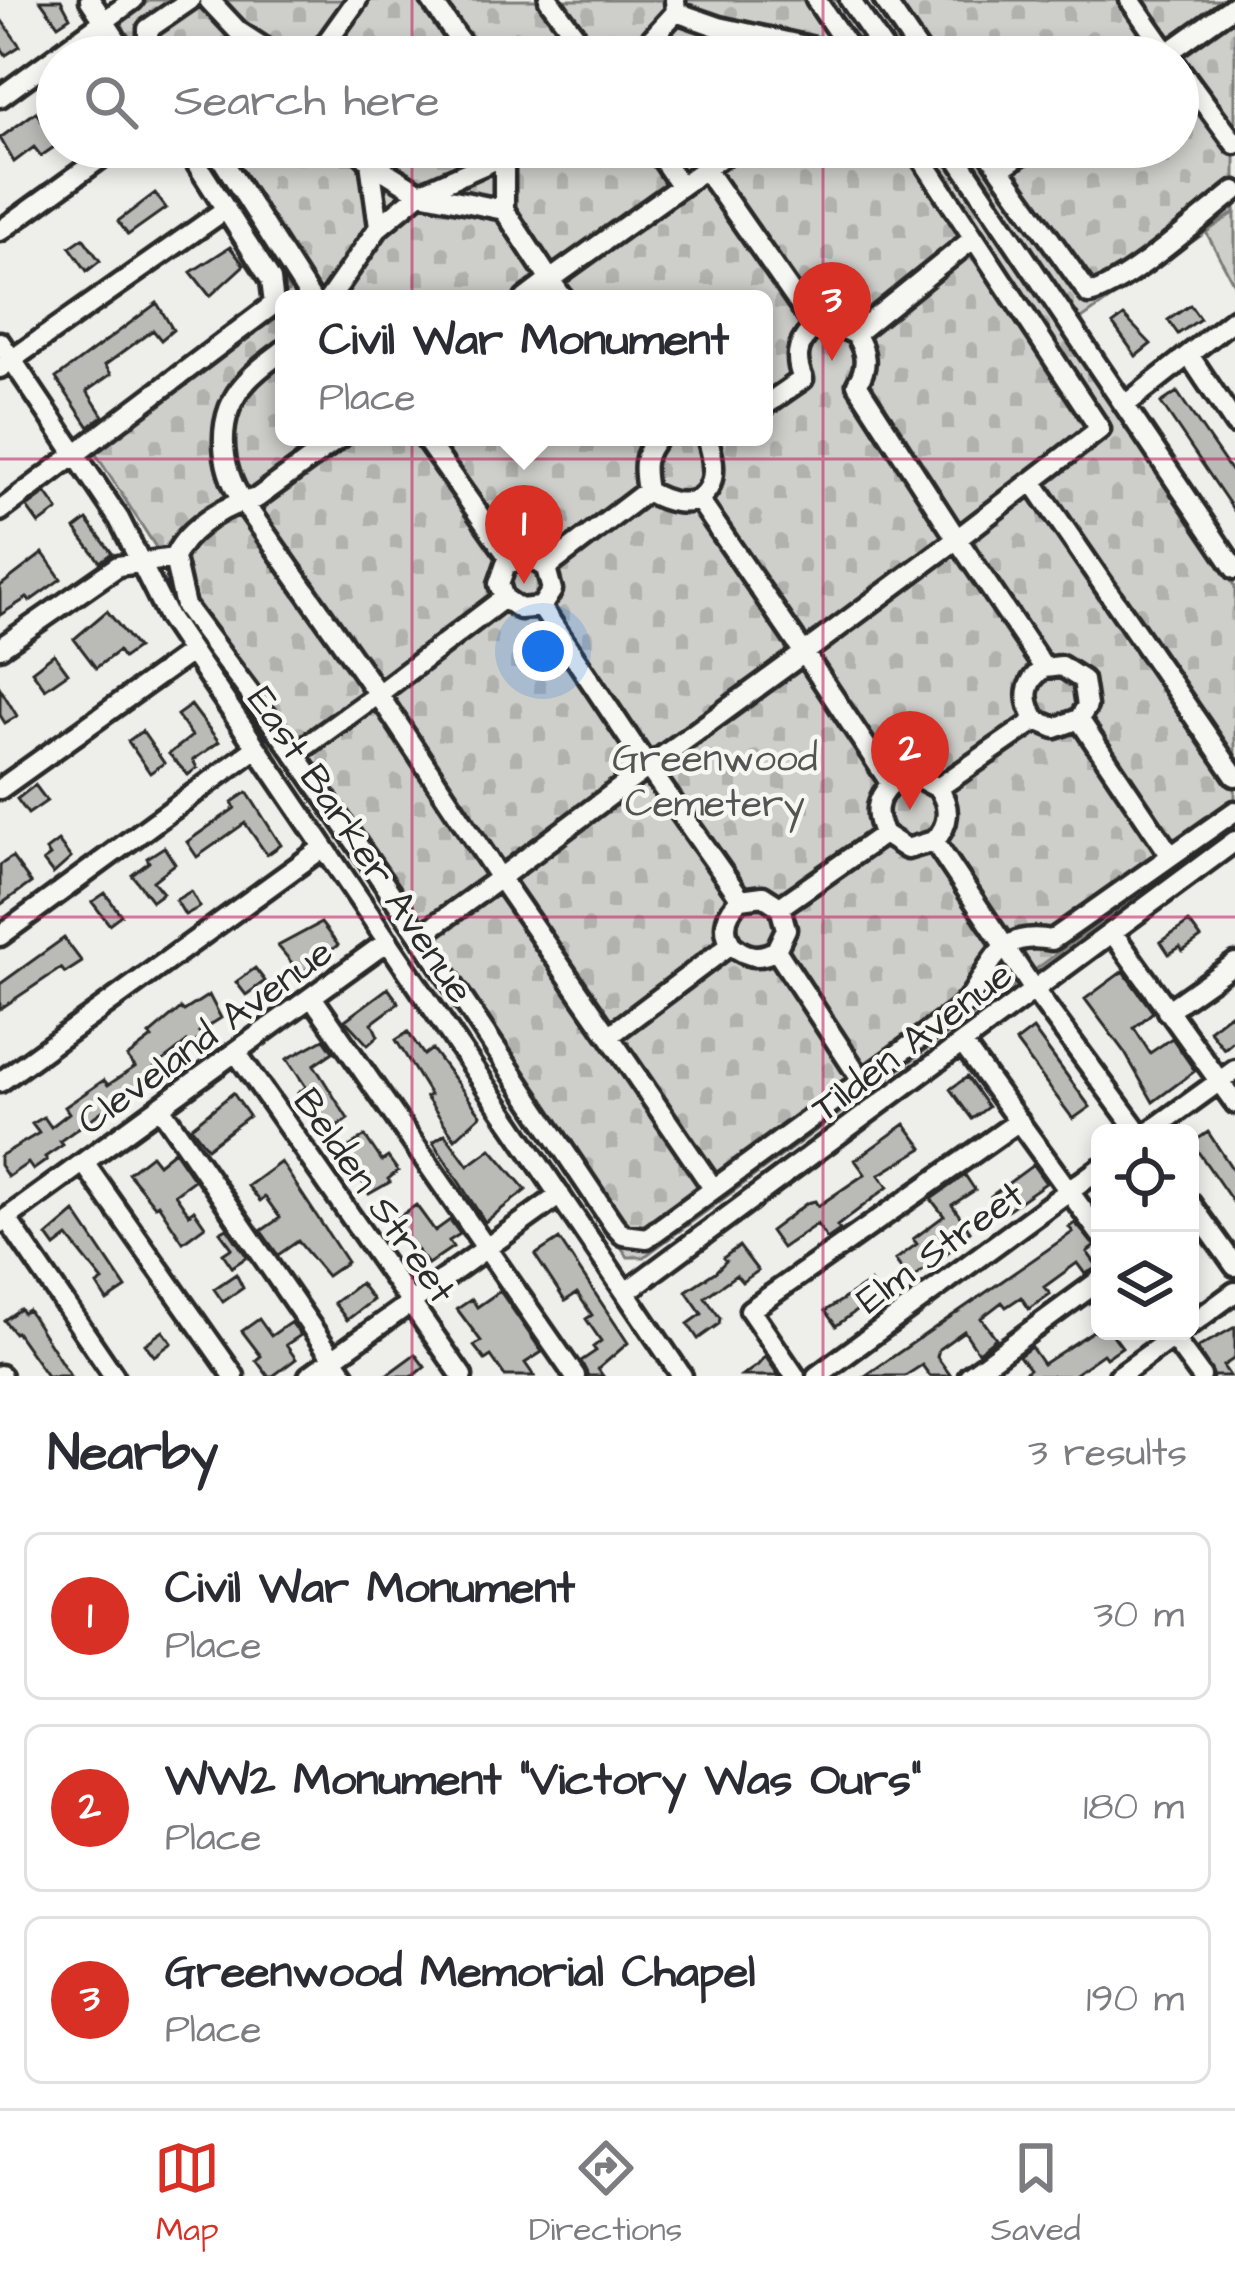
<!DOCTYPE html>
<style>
body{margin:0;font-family:"Architects Daughter",sans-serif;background:#f7f7f7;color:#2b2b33}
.controls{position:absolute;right:36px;bottom:36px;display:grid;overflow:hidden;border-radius:18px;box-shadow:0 6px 18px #0003}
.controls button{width:108px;height:108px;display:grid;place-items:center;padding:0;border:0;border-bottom:3px solid #e1e1e2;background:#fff;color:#2b2b33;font:60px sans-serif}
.you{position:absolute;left:543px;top:651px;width:42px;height:42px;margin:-30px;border:9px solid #fff;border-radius:50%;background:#1a73e8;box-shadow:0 0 0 18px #1a73e833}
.badge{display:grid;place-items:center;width:78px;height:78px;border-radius:50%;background:#d93025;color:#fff;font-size:39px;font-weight:700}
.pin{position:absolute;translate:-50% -99px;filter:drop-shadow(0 3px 6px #0008)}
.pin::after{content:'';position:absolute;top:63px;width:42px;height:36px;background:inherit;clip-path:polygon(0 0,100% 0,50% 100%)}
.popup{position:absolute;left:275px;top:290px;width:498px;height:156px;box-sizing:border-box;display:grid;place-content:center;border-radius:18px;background:#fff;filter:drop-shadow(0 3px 9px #0005);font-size:39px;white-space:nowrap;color:#7c7c81}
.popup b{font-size:45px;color:#2b2b33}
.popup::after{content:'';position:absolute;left:50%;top:100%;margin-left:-24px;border:24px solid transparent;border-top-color:#fff}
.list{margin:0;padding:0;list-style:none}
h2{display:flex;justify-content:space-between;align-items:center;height:156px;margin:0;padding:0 48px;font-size:51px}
h2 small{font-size:39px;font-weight:400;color:#7c7c81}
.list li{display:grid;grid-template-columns:78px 1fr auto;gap:36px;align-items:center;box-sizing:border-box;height:168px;margin:0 24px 24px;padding:0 24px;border:3px solid #e1e1e2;border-radius:18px}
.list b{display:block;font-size:45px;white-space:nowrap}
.list p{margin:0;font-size:39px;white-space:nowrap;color:#7c7c81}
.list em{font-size:39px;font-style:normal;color:#7c7c81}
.icon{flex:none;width:66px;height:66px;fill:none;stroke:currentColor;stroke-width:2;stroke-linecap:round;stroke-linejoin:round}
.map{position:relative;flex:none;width:1235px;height:1376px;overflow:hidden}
.search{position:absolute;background:#fff;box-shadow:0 6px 18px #0003;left:36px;right:36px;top:36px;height:132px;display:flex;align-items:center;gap:30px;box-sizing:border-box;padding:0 42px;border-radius:66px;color:#7c7c81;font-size:45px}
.sheet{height:732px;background:#fff}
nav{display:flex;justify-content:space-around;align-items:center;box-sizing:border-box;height:168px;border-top:3px solid #e1e1e2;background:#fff;font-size:33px;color:#7c7c81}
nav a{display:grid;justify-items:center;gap:6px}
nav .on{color:#d93025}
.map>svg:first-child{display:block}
.grass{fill:#cececa;stroke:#7c7c7a;stroke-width:3}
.cemetery{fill:url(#cemetery-stones);stroke:#7c7c7a;stroke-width:3;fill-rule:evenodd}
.building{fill:#babab7;stroke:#2b2b2b;stroke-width:3}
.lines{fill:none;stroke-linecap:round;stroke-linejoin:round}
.minor-casing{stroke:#2b2b2b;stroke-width:27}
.minor{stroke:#f6f6f2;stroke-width:18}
.grid{fill:none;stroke:#c2185b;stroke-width:3;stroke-opacity:0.55}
.labels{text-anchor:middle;stroke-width:9;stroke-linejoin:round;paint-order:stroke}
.park-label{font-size:39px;fill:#545453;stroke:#f6f6f2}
.street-label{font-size:39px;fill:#2b2b2b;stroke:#f6f6f2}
</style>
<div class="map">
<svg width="1235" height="1376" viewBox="0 0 1235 1376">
<defs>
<pattern id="cemetery-stones" width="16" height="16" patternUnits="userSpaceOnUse" patternTransform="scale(3)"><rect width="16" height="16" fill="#cececa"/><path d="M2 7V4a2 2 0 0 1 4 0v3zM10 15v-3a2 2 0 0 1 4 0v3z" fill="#b1b1ae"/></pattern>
</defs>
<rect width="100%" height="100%" fill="#eeeeea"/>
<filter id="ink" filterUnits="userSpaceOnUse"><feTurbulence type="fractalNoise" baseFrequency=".00833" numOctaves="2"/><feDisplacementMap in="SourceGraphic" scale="24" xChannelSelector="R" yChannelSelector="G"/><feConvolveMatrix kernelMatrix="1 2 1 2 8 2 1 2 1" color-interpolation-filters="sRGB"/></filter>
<g filter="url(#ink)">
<path class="grass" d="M1235,212v74l-29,-54z"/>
<path class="cemetery" d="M150,0h687l38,57h-739l-15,-36z
M870,0h365v212l-156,109 -113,-174h212v-90h-271z
M196,147h740l299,440v236l-591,434h-16l-449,-652 -15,-45 -74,-115 199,-154zM284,299h480v138h-480z"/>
<path class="building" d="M40,0h21l9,17 -12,8z
M0,18l20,28 -14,9 -6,-9z
M36,112l21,33 -16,11 -7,-9 -20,15 -14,-24z
M155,193l11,15 -38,27 -10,-14z
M83,238l17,23 -13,10 -17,-24z
M230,247l14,18 -34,31 -19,-24z
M157,303l16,27 -12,10 -8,-10 -48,35 6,9 -24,17 16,25 -14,11 -33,-49z
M1190,305l10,14 -22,15 -10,-14z
M1124,316l27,28 -15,12 -23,-32z
M1177,392l58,85v35l-74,-109z
M46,493l12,17 -19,14 -12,-17z
M87,520l25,33 -12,9 -25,-33z
M43,553l18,26 -31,22 -3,-3 -27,17v-29z
M107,611l30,37 -14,10 -5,-7 -22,17 -22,-29z
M54,654l14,19 -23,16 -13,-18z
M0,688l17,28 -12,7 -5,-8z
M191,705l28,37 -26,18 4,8 -9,7 -19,-21 23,-18 -15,-21z
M142,731l22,32 -14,10 -22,-32z
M35,785l12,16 -19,13 -11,-15z
M247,792l34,53 -14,10 -22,-32 -48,34 -10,-15 48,-34 -3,-6z
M58,841l13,17 -18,16 -10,-13 7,-5 -4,-6z
M164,847l11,17 -22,17 10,12 -11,8 -20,-26 17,-13 -2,-4z
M12,857l19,26 -31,22v-40z
M191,891l9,16 -15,8 -9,-15z
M105,893l16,22 -12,9 -17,-22z
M1189,922l12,16 -18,13 -3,-4 -11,7 -8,-12z
M321,923l17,22 -37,29 -23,-28z
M64,938l18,24 -17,11 -4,-5 -61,41v-25z
M255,968l10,13 -19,14 -10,-13z
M1123,971l30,41 -19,16 16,25 22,-15 23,33 -42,31 -28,-49 -40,-54z
M388,988l11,15 -27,20 6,13 -10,9 -23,-25z
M209,995l12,23 -22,14 4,4 -13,11 -3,-5 -33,26 5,6 -41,24 3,5 -13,9 -3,-3 -45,32 3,4 -18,12 2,3 -14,10 -5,-7 -20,14 -8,-12v-9l39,-23 -7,-9 12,-7 7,10 18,-14 -4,-6 39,-27 4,5 27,-18 -8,-10 25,-19 -3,-3 32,-27 3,3z
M1230,1014l5,7v19l-11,9 -15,-19z
M1033,1029l57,78 -17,12 -57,-77z
M408,1032l16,23 8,-6 49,66 -26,24 -29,-42 4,-2 -34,-55z
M324,1039l9,13 -19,13 34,54 -21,15 -29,-41 8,-6 -19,-28z
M967,1077l21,30 -16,12 -22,-30z
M233,1093l16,23 -42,32 -16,-21z
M905,1124l18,24 -44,27 9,12 -51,39 3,4 -13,9 -10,-15 -35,24 -12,-17 37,-28 8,-2 3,5 47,-32 -10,-14z
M1208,1132l27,41v32l-43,-62z
M445,1134l23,32 23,-17 35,41 -41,32 -52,-80z
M365,1136l17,25 6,-4 10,14 -10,8 2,3 -21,12 -24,-44z
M174,1151l20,29 -19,14 14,20 5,-4 11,16 -22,16 -25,-38 -3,2 -27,-33 23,-18 7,9z
M281,1162l66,100 -20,14 -29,-35 -20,14 -17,-24 19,-13 -15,-21 -5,4 -12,-15z
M1033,1165l13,18 -43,30 -12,-17z
M965,1175l10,15 -23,15 18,26 -17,13 2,3 -45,33 -15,-20 22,-16 -4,-5 31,-23 -13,-17z
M416,1205l19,26 15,-11 10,14 -11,7 4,6 -25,17 -35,-43z
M75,1212l51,76 -19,13 -10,-16 6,-4 -35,-44 -13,10 -8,-11z
M1075,1223l20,23 -8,6 11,15 -13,7 -8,-11 -33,24 6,7 -21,15 -8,-12 -15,10 -4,-5 -21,16 15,20 -18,14 -14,-21 -25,18 -2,8 14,19h-21l-8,-11 -17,11h-40l208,-144 -4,-5z
M227,1228l20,29 -15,10 -9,-13 9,-6 -12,-16z
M559,1239l69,104 -30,26 5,7h-15l-7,-15 15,-10 -3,-4 8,-6 -15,-22 6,-4 -15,-22 -12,8 -30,-46z
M739,1246l19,25 -16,11 -6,-7 -31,22 15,21 -1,6 -21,15 -10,-15 14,-10 -16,-23 29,-19 11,-11 -3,-3z
M236,1274l7,14 -20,14 -9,-13z
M870,1282l13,18 -10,7 -3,-5 -6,3 -28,21 -11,-15z
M360,1283l13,17 -26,20 -13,-17z
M500,1291l42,61 -17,11 9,13h-29l-14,-20 -6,4 -11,-14 7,-5 -24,-32 15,-10 5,8z
M20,1309l3,4 5,-3 42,66h-23l-31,-44 -2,1 -10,-13z
M259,1319l12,17 20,-14 10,13 -15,10 10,14 -23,17h-5l-12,-16 5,-4 -19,-25z
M1235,1327v31l-12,8 7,10h-16l-17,-28z
M163,1331l9,12 -18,13 -9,-12z
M1093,1331h17l12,16 -16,11 -3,-4 -31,22h-52l9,-7 -10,-13 12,-9 12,17z
M415,1354l10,13 -11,9h-29z
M765,1356l14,20h-37l16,-11z"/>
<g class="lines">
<g class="minor-casing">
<path id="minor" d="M90,0l38,57
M209,0l29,31 40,26
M431,0l40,57
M549,0l42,57
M675,0l1,12 43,15 136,30 22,-17
M816,0l39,57
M850,0l39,57
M884,0l39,57
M1130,0l40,57
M156,57l-8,-17v-11l42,-29
M310,57l9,-4 38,-53
M635,57l41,-45
M1162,57l73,-52
M1178,67l57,77
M0,97l133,-97
M214,147l97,152
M355,147l15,15 50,31 84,-37
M654,147l26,38
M914,147l60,91
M950,147l285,422
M985,147l15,22 32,-22
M370,162l9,65
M705,169l30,-22
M1000,169l89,125c36,-8 114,-78 146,-103
M504,210v-54l14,-9
M0,231l116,-84
M974,238l126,191 -143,110 -100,-155c12,-18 9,-33 -2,-50z
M329,299l50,-72 41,-34 84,17 46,70 -25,19
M564,299l-14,-19 155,-111 111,159
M0,342l119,177 49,98 514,759
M284,350c-13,10 -27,19 -38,32 -31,33 -27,84 -3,120 -25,7 -60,32 -69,56l11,48 110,148
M1189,355l46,69
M0,368l226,-159
M1125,405l110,-87
M764,406l39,-27c-8,-19 -7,-33 7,-48l25,-6 20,9
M341,437l-84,61 -14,4 135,192 126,-96 16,11 21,-2
M424,437l87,123
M658,437c-16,18 -15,31 -11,54 45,27 78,5 62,-47
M1032,481l203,295
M647,491l-101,77 6,22 -11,17 107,160 156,-114 87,131c-16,16 -17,31 -7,50
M699,500l105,153 153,-114 87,129c-20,14 -21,32 -8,52
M0,511l274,-207 -3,-24 -85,-133
M504,598l-5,-14 7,-20 24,-7 16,11
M0,648l118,-82 56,-8
M1044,668l17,-2 22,14 4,26 -8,13 92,137
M1079,719l-24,9 -19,-8 -98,68c13,19 12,37 -4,53l100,149 105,143
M891,784l26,-7 21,11
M0,789l191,-137
M1112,932l123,171
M0,936l256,-188
M420,936l-125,-182 83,-60 122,184 -80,58 194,289 9,10 24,3 310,-227c35,-30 29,-83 95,-71l183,-129
M731,944c-10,-17 -4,-33 10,-45
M312,997l263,379
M1167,1011l68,-48
M609,1036l-109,-158 148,-111 93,132 22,-3 17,11
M962,1043l138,191
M236,1052l226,324
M862,1081l-86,-131 10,-21 -6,-22 104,-73 23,15 27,-8
M0,1082l324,-235
M160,1107l185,269
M1148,1133l87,-63
M84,1163l150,213
M713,1188l-104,-152 122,-92c14,13 28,16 45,6
M1190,1203l45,63
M7,1219l107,157
M0,1223l388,-282
M626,1292l609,-451
M1190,1325l45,-33
M1168,1331l33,45
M0,1375l1,1
M309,1376l251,-181
M795,1376l-45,-66 269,-189
M817,1376l283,-208
M969,1376l131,-96
M1119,1376l62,-45"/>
</g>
<use href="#minor" class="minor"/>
</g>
</g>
<path class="grid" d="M412,0v57M823,0v57M412,147v1229M823,147v1229M0,459h1235M0,917h1235"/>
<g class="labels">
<g class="park-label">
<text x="715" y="771">Greenwood<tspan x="715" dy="45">Cemetery</tspan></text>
</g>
<g class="street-label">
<text transform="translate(362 844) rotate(56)" y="14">East Barker Avenue</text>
<text transform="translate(204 1035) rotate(-36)" y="14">Cleveland Avenue</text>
<text transform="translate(911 1040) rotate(-37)" y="14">Tilden Avenue</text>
<text transform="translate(376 1195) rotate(55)" y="14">Belden Street</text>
<text transform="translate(939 1246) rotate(-36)" y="14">Elm Street</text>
</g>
</g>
</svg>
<div class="controls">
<button><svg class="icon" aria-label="locate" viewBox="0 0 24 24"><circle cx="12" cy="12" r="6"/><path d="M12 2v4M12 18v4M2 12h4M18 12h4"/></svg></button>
<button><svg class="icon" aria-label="layers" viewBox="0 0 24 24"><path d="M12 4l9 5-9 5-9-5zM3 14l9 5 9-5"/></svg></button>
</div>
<div class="you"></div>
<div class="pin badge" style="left:524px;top:584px">1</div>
<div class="popup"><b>Civil War Monument</b>Place</div>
<div class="pin badge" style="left:910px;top:810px">2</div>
<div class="pin badge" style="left:832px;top:361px">3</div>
<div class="search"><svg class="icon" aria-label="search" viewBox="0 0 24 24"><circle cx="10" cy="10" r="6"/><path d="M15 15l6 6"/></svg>Search here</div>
</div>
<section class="sheet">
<h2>Nearby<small>3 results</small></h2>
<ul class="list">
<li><span class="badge">1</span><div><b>Civil War Monument</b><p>Place</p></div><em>30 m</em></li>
<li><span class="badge">2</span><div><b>WW2 Monument &quot;Victory Was Ours&quot;</b><p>Place</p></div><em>180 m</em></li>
<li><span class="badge">3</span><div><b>Greenwood Memorial Chapel</b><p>Place</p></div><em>190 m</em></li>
</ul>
</section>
<nav>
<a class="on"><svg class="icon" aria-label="map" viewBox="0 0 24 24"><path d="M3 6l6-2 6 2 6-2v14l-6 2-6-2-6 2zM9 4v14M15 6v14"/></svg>Map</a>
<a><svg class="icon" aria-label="directions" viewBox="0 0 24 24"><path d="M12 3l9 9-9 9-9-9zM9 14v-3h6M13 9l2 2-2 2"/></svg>Directions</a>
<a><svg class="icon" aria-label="saved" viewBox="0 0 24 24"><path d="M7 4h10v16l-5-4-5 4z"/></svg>Saved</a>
</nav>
